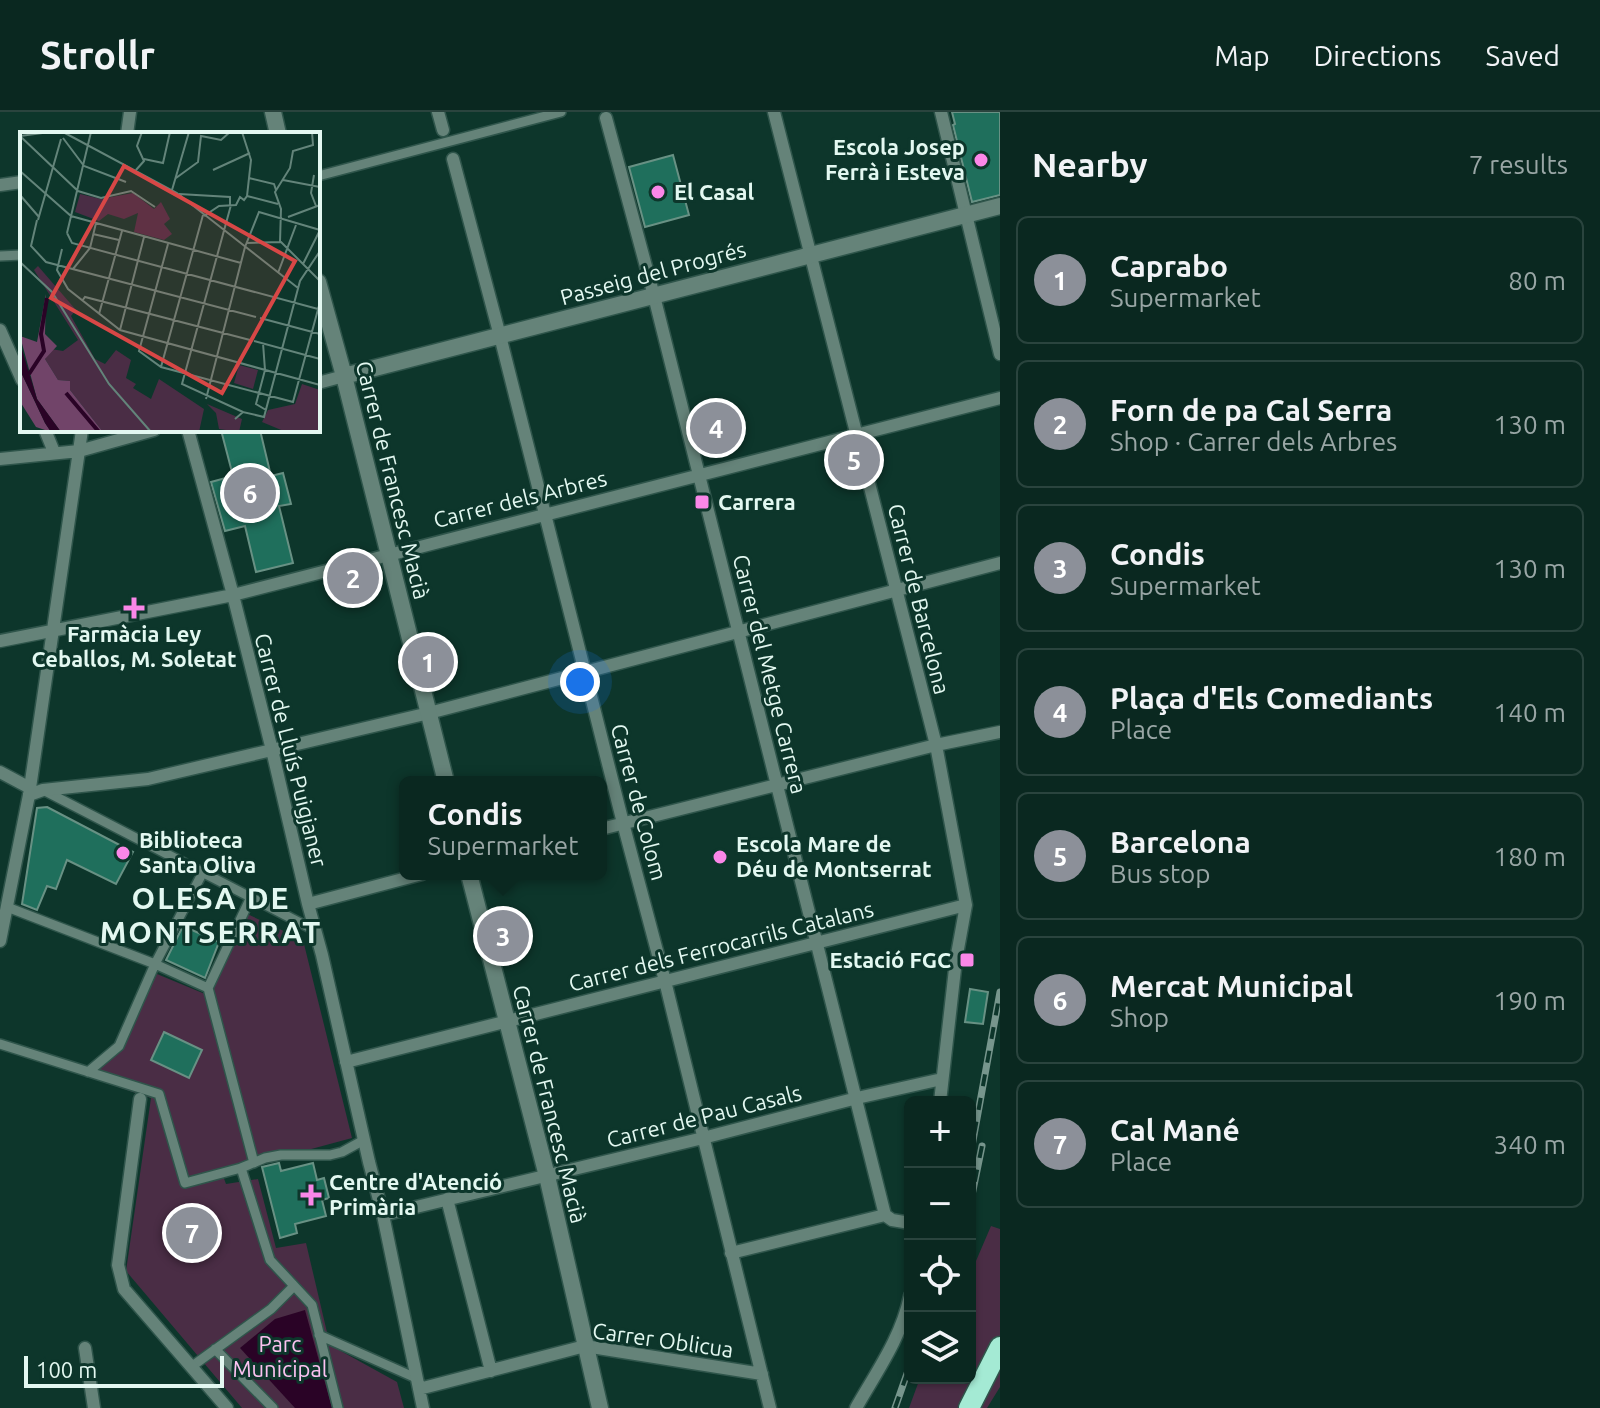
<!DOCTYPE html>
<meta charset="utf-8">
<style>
body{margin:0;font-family:Ubuntu,sans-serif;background:#18342d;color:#f1f3f6}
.controls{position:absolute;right:24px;bottom:24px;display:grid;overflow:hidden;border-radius:12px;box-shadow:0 2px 6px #0004}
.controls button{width:72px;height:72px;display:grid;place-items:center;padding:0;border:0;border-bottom:2px solid #2a443e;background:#0a2820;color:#f1f3f6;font:40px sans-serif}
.scale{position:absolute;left:24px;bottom:20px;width:200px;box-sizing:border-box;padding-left:8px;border:4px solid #e3f8f1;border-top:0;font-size:22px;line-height:28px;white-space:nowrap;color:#e3f8f1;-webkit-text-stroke:6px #0d362b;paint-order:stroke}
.you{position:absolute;left:580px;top:570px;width:28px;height:28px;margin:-20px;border:6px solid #fff;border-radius:50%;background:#1a73e8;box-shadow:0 0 0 12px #1a73e833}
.badge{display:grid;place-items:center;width:52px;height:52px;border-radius:50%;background:#8c9099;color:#fff;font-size:26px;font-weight:700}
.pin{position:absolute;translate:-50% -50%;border:4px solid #fff;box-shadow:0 2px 8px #0006}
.popup{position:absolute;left:399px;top:664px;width:208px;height:104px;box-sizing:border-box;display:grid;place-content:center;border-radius:12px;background:#0a2820;filter:drop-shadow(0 2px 6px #0005);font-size:26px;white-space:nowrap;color:#99a6a5}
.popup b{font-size:30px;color:#f1f3f6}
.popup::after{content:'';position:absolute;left:50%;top:100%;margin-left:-16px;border:16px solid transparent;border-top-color:#0a2820}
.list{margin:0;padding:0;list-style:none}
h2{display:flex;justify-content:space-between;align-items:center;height:104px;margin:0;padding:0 32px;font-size:34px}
h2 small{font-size:26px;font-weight:400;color:#99a6a5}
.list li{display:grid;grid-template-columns:52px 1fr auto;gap:24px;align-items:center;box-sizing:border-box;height:128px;margin:0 16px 16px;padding:0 16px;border:2px solid #2a443e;border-radius:12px}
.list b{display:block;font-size:30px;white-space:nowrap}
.list p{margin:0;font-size:26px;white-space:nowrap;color:#99a6a5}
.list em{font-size:26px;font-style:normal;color:#99a6a5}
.icon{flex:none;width:44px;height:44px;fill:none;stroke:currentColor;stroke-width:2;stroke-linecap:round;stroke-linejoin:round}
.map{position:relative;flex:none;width:1000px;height:1296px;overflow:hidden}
header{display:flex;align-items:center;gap:48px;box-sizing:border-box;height:112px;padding:0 40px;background:#0a2820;border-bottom:2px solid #2a443e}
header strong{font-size:38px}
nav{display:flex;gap:44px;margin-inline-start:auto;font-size:28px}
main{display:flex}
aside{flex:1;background:#0a2820}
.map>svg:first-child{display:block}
.green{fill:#4a2d45}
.water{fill:#2a0326}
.building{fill:#1f6f5c;stroke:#689184;stroke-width:2}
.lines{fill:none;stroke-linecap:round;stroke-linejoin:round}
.pedestrian-casing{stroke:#2f554b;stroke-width:12}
.minor-casing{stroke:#2f554b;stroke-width:15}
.tertiary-casing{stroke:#2f554b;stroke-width:19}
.trunk-casing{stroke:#2f554b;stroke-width:23}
.pedestrian{stroke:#658379;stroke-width:9}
.minor{stroke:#658379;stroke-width:12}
.tertiary{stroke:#658379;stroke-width:16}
.trunk{stroke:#a4ead4;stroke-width:20}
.rail-casing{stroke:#77968d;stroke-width:7}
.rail{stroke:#0d362b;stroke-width:4;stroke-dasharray:12;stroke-linecap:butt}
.poi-dot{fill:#fa87e8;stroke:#0d362b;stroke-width:3}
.labels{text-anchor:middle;stroke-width:6;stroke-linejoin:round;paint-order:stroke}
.poi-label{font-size:22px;font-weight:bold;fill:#e3f8f1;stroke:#0d362b;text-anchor:start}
.street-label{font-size:22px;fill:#e3f8f1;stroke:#0d362b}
.park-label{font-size:22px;fill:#fcc2f1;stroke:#0d362b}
.district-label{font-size:30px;font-weight:bold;letter-spacing:2px;fill:#e3f8f1;stroke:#0d362b}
.inset-river{fill:none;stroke:#2a0326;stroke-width:4}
.inset-road{fill:none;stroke:#63847a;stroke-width:2}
.view{fill:#d84746;fill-opacity:0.15;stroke:#d84746;stroke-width:4}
.inset-edge{fill:none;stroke:#e3f8f1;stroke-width:4}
</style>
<header>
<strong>Strollr</strong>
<nav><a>Map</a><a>Directions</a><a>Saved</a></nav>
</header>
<main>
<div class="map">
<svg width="1000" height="1296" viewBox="0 0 1000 1296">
<rect width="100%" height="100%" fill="#0d362b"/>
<path class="green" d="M243,800l60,28 49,198 -130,35 4,11 32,-5 18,69 30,-5 24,102 67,37 7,26h-162l-116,-137 25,-173 -63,-21 29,-28 40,-75 48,20z
M991,1114l9,3v158l-13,21h-78l11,-30h50v-103z"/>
<path class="water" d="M305,1198l27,98h-37l-55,-60 35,-29z"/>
<path class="building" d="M952,0h48v83l-28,7 -19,-77 2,-1z
M673,43l16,60 -44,12 -16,-60z
M221,318h39l11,46 12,-3 8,31 -12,2 14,57 -37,9 -11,-46 -20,5 -14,-49 22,-6z
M47,695l86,45 -17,32 -49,-24 -11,29 -9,-3 -10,24 -15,-6 15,-96z
M183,814l36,16 -14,36 -39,-18z
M970,877l18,3 -5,32 -18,-2z
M164,920l38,18 -13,28 -38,-18z
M279,1051l2,8 32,-8 4,17 7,-2 5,20 -7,2 4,16 -31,8 2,9 -17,5 -18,-71z
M184,1102l28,26 -11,13 -29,-27z"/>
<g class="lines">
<g class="pedestrian-casing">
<path id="pedestrian" d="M318,64l243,-64
M0,144l22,-1
M43,678l273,141
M251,785l-43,91 46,175
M7,795l148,57 53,24
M0,932l159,50 26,89 56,-15 24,-10 16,-3h49l12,-3 22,-12
M88,960l31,-26 36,-82 48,-92
M241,1056l29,92 42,45 26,103
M319,1223l97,43
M215,1237l58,59
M191,1255l80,-58 23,-23"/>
</g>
<g class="minor-casing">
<path id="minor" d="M438,0l5,18
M774,0l162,633 30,160 -10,55 -16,142
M941,0l59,242
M606,6l48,178 231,919 7,5 18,3
M127,22l3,-22
M453,47l47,177 123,487 42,158 105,427
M0,73l22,-3
M0,218l22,50
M318,271l26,-7
M45,318l9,22
M188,318l45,165 39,155 36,154 14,51 47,207 14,53 40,193
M0,347l79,-8 75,-21
M0,529l233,-46 767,-197
M0,660l30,16
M29,683l14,-5 105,-11 124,-29 157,-37 571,-150
M601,717l335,-84 64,-13
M308,792l114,-30
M0,829l29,-146 53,-365
M346,950l620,-157
M140,987l-22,166 6,24 103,119
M447,1087l44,172
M383,1103l320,-77 154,-40 85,-19
M731,1141l154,-38
M85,1236l9,60
M419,1277l166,-43 177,28
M856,1296c21,-37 45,-70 54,-112"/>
</g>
<g class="tertiary-casing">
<path id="tertiary" d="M273,0l5,22
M318,170l26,94 102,406
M344,264l656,-170
M469,762l78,302 53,232"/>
</g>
<g class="trunk-casing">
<path id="trunk" d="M969,1296l31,-61"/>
</g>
<use href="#pedestrian" class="pedestrian"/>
<use href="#minor" class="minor"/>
<use href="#tertiary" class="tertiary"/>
<use href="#trunk" class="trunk"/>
<g class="rail-casing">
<path id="rail" d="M970,1045l30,-165
M970,1093l12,-59
M895,1296l15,-43"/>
</g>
<use href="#rail" class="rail"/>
</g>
<g class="poi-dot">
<circle cx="981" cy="48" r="8"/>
<circle cx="658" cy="80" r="8"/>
<rect x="694" y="382" width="16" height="16" rx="4"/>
<path d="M130 484h8v8h8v8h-8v8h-8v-8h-8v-8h8z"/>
<circle cx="123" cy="741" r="8"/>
<circle cx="720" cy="745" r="8"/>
<rect x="959" y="840" width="16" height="16" rx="4"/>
<path d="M307 1071h8v8h8v8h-8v8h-8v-8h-8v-8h8z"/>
</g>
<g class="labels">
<g class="poi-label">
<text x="965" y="43" text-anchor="end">Escola Josep<tspan x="965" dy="25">Ferrà i Esteva</tspan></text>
<text x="674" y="88">El Casal</text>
<text x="718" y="398">Carrera</text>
<text x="134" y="530" text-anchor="middle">Farmàcia Ley<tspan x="134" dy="25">Ceballos, M. Soletat</tspan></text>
<text x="139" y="736">Biblioteca<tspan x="139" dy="25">Santa Oliva</tspan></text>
<text x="736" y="740">Escola Mare de<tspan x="736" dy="25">Déu de Montserrat</tspan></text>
<text x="951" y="856" text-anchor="end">Estació FGC</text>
<text x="329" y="1078">Centre d'Atenció<tspan x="329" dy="25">Primària</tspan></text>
</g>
<g class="street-label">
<text transform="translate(653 161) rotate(-15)" y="8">Passeig del Progrés</text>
<text transform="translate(393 368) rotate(76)" y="8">Carrer de Francesc Macià</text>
<text transform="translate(520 387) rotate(-14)" y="8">Carrer dels Arbres</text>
<text transform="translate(919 487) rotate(76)" y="8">Carrer de Barcelona</text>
<text transform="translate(770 562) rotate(76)" y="8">Carrer del Metge Carrera</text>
<text transform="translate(291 638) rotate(76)" y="8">Carrer de Lluís Puigjaner</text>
<text transform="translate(639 690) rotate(75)" y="8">Carrer de Colom</text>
<text transform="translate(721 834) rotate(-14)" y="8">Carrer dels Ferrocarrils Catalans</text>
<text transform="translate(550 992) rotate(76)" y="8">Carrer de Francesc Macià</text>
<text transform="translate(704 1004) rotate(-14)" y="8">Carrer de Pau Casals</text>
<text transform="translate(663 1228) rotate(8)" y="8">Carrer Oblicua</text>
</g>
<g class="park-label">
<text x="280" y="1240">Parc<tspan x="280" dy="25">Municipal</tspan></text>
</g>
<g class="district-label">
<text x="211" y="797">OLESA DE<tspan x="211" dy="34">MONTSERRAT</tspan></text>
</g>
</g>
<g transform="translate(20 20)">
<rect width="300" height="300" fill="#0d362b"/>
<path d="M113,61l21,16 7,-7 9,17 -6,5 8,10 -8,6 -30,-8 4,-19 -14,6 -16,-5 -9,7 -24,-9 5,-18 21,5zM18,134l38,44 -5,6 24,43 10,5 11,-14 15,10 -5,18 10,6 -3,4 18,11 8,-20 45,30 -5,23h-96l-33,-42v-9l-12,-1 -13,-21 6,-10 12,2 15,-11 -44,-70zM219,233l19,5 -5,19 -19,-6zM282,252l18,6v42h-34l-24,-10 6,-12 27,-6zM187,272l35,15 -3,13 -20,-3 -3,-16z" fill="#4a2d45"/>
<path d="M26,162l-1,40 12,12 -12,13 13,21 12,1v9l33,42h-42l-24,-33 -17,-63 17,6zM0,238l25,53 6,9 -15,-5 -15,-24z" fill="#714469"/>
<path d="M0,211l17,56 24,33h-10l-6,-9 -25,-53z" fill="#2a0326"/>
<path class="inset-river" d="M9,242l15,-23 -3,-17 6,-36M46,261l33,39"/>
<path class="inset-road" d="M43,0l114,61 121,95M0,4l58,55 23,7 30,-7 24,16M0,4l30,-4M43,6l21,28 42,16M124,27l19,4 7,-31M116,38l8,-9 -7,-15 5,-14M193,38l37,-17M0,39l51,45 170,47M294,43l-3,18 5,13M156,46l22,-16 3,-26 20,4 9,-8M229,46l25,6 2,6M263,48l37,7M152,58l17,-58M159,62l51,3v8M0,63l19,22M227,64l31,8M211,73l-49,179 61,28M184,84l15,-10 17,-1 4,-8 4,3 3,-4 4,-36 -9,-28M268,85l32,-12M17,88l-6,26 15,16 210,55M18,88l23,-81M47,101l5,10 246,66M47,101l24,-101M73,102l26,6M260,109l40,40M226,111l34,-1 1,-33 -6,-17 15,-24 3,-17 20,-6 -1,-13M148,112l-29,107 22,16 132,35 27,-100M42,117l-5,21 11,19 52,41 200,55M0,130l32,30 57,92 42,48M283,132l17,-34M53,137l17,-21 6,-25M258,141l18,-48M62,169l3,-4 165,43M79,182l23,-83M240,186l60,16M100,198l24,-93M234,209l66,18M243,211l2,27 -9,34 10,6M141,235l42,-152M186,267l39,-152 14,-35 61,18M215,287l8,-7 21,5 36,-136 20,-30"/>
<path class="view" d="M104,34l171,95 -73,132 -171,-95z"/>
<rect width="300" height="300" class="inset-edge"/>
</g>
</svg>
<div class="controls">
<button>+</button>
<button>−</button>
<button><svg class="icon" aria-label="locate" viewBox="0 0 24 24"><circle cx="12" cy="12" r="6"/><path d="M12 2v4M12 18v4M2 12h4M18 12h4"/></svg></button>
<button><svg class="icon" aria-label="layers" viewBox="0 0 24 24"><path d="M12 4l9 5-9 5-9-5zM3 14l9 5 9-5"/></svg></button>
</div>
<div class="scale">100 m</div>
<div class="you"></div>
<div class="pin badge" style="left:428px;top:550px">1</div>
<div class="pin badge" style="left:353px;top:466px">2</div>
<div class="pin badge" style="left:503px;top:824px">3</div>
<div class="popup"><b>Condis</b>Supermarket</div>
<div class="pin badge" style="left:716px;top:316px">4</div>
<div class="pin badge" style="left:854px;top:348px">5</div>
<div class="pin badge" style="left:250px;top:381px">6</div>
<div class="pin badge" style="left:192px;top:1121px">7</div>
</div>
<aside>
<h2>Nearby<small>7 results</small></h2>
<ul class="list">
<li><span class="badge">1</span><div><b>Caprabo</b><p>Supermarket</p></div><em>80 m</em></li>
<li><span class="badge">2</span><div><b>Forn de pa Cal Serra</b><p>Shop · Carrer dels Arbres</p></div><em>130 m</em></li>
<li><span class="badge">3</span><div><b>Condis</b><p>Supermarket</p></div><em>130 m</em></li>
<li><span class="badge">4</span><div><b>Plaça d'Els Comediants</b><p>Place</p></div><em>140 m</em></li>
<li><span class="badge">5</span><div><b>Barcelona</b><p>Bus stop</p></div><em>180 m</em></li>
<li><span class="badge">6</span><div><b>Mercat Municipal</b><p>Shop</p></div><em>190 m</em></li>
<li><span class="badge">7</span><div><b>Cal Mané</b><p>Place</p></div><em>340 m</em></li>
</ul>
</aside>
</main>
